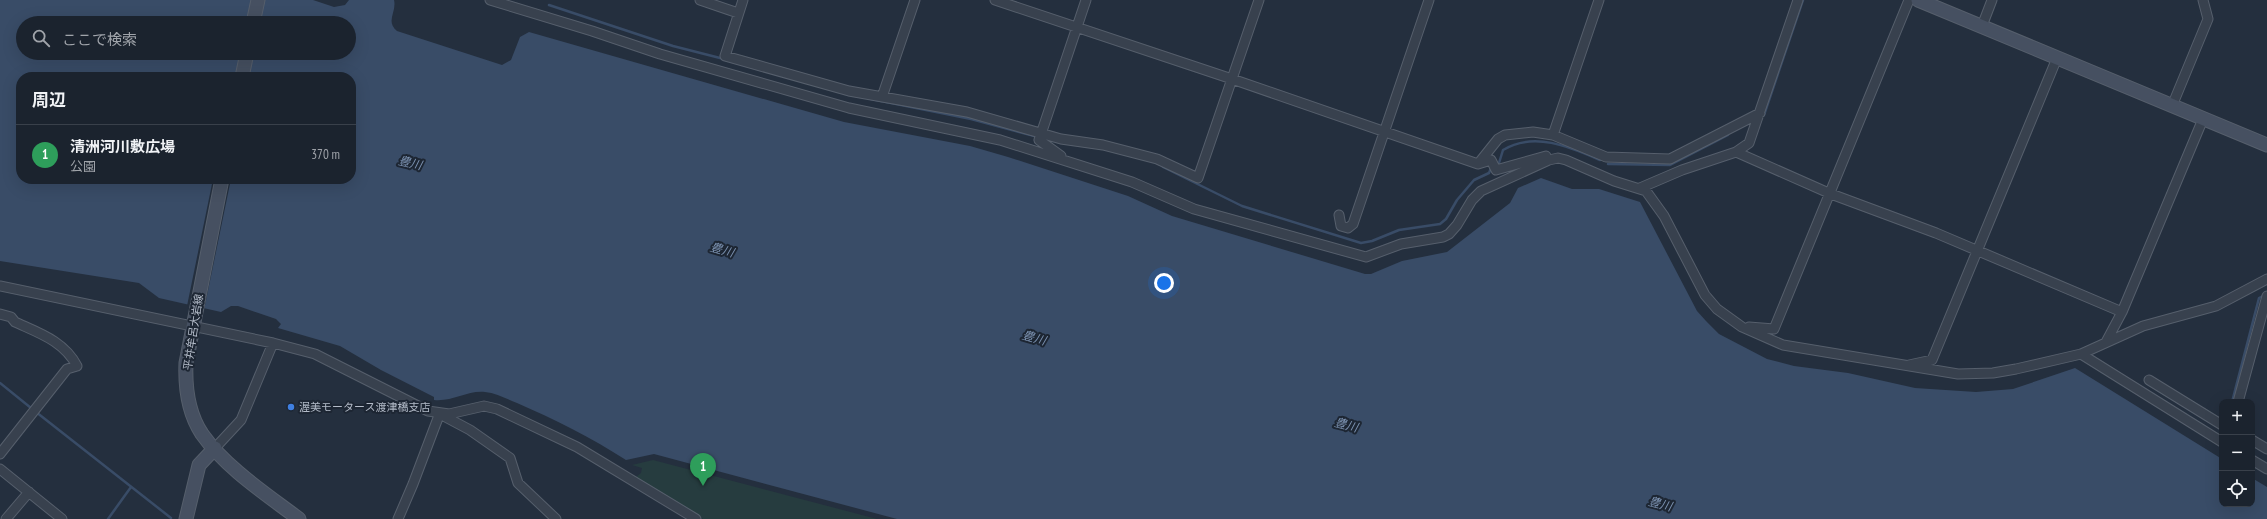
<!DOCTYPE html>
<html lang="ja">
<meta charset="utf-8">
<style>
body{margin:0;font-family:"PT Sans Narrow","Noto Sans JP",sans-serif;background:#282f3a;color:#f1f3f6}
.controls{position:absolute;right:12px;bottom:12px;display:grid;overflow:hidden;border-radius:8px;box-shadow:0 4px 16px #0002}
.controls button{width:36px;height:36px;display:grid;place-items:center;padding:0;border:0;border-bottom:1px solid #39404a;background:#1b232e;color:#f1f3f6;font:20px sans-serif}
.you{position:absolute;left:1164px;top:283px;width:14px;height:14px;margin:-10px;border:3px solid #fff;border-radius:50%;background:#1a73e8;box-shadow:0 0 0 6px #1a73e833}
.badge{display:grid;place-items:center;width:26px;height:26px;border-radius:50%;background:#db2777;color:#fff;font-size:13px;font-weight:700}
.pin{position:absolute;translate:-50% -33px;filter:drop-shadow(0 1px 2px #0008)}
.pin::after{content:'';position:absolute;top:21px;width:14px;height:12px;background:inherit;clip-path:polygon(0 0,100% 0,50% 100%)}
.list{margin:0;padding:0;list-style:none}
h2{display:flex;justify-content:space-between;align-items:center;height:52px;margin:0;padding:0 16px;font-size:17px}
h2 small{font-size:13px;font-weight:400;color:#a0a4aa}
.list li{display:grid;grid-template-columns:26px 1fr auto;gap:12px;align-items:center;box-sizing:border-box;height:60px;padding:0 16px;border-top:1px solid #39404a}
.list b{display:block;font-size:15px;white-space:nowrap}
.list p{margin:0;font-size:13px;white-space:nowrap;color:#a0a4aa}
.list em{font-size:13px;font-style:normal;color:#a0a4aa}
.icon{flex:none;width:22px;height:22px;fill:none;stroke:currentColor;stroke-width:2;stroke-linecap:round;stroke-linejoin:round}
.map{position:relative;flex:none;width:2267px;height:519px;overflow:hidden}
.search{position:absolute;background:#1b232e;box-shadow:0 4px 16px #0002;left:16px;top:16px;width:340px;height:44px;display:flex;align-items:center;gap:10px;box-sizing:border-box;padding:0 14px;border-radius:22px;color:#a0a4aa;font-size:15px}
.panel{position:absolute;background:#1b232e;box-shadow:0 4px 16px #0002;left:16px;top:72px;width:340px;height:112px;border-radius:16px}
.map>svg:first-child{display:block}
.green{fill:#263c3f}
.water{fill:#394c67;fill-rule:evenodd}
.pier{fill:#242f3e}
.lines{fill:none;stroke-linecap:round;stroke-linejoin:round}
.stream{stroke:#394c67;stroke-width:2.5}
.street-casing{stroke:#565f6c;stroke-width:11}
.secondary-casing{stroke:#565f6c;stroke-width:15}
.street{stroke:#38414e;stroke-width:9}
.secondary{stroke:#465061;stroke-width:13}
.shop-dot{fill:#3f7fe0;stroke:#1d2633;stroke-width:1.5}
.labels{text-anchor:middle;stroke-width:4;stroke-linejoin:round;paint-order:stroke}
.street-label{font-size:11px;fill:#b4bcc9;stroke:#1d2633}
.poi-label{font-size:11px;fill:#b4bcc9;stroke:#1d2633;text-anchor:start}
.water-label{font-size:12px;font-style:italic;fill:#7c92b1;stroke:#1d2633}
</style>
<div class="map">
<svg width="2267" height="519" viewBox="0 0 2267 519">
<rect width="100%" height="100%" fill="#242f3e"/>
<path class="green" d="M653,460l224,59h-174l-67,-42 5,-4 1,-5 -10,-3z"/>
<path class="water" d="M0,0h313l21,7 11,-2 4,-5h45c3,12 -9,21 3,31l105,34 9,-5 9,-23 9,-5 315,90 126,24 38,11 120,39 44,20 193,58h6l31,-13 45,-9 63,-49 8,-15 23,-10 31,11h27l41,13 57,109 9,10 13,13 48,25 27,7 54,7 67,15 61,4 37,-3 62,-21 147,91v45h30v-26l15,9v32h-1370l-243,-65 -28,6c-34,-22 -72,-41 -109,-57 -10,-4 -21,-10 -32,-11 -17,-2 -33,10 -51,8v-3l-53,-27 -41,-24 -62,-18 3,-4 -5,-5 -38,-13h-7l-10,6 -62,-14 -20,-15 -139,-22zM23,23h326v30h-326zM21,77h330v102h-330z"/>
<path class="pier" d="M213,179h18l-27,131 -17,-4z"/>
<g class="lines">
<path class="stream" d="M549,5l124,41 51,13
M871,99l100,20 67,18
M1764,115l39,-115
M1043,139l10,2
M1608,164l62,1 58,-30
M1163,167l79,39 119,37 11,-2 27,-11 41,-6 6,-5 11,-19 17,-20 15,-7 2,-5 8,-5 4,-13c31,-19 67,-3 97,10
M0,383l31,25
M2232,402l27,-104 6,-3
M36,412l135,106
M108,519l23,-32"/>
<g class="street-casing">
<path id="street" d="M490,0l102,31 68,23 189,54 151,32 132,42 62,27 172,48 35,-13 42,-7 6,-3 8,-9 15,-25 9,-9 68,-31 9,-2 8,2 48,21 32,10 18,25 41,79 12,14 25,18 41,18 175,29 35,-1 23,-4 65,-15 141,88
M700,0l38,13
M743,0l-18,56 124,35 118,21 94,27 42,6 54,14 41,19 61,-178
M995,0l237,79 246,85 13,-4 5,10 50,-14
M1982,26l10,-26
M882,97l33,-97
M2172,106l36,-87 -5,-19
M1553,135l46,-135
M1736,152l95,42 105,39 186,79
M1060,159l1,-3 -22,-16 47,-140
M1478,164l20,-25 7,-4 28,-3 20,3 53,22 64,2 90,-46
M1640,188l42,-18 54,-18 13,-9 49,-143
M1339,215l2,11 7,2 5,-4 76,-224
M0,286l273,57 42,11 113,57 21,3 35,-8 13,3 80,38 119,72
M0,314l11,3 4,5c24,11 49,19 62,44l-10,3 -67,85
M1749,327l25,2 135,-329
M2106,342l16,-30 81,-193
M2081,354l62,-28 73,-20 51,-27
M1909,365l23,-5 125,-302
M2149,380l73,45
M2238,402l29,-106
M2252,440l15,9
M215,448l26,-28 32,-77
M2252,460l15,9
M0,469l62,50
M6,519l23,-27
M398,519l15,-35 25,-66v-5l32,17 40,28 8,25 38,36"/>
</g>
<g class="secondary-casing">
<path id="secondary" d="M1918,0l349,145
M253,23l5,-23
M242,77l5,-24
M222,179l-36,184c-1,24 2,50 16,71 24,34 64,60 97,85
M186,519l13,-54 16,-17"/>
</g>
<use href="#street" class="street"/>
<use href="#secondary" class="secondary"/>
</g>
<circle class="shop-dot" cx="291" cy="407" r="4"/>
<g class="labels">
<g class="street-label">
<text transform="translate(193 332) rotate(-81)" y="4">平井牟呂大岩線</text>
</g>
<g class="poi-label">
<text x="299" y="411">渥美モータース渡津橋支店</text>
</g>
<g class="water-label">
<text transform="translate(410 163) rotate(13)" y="4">豊川</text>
<text transform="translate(722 250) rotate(16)" y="4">豊川</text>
<text transform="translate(1034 338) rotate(16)" y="4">豊川</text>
<text transform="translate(1346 425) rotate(14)" y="4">豊川</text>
<text transform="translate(1660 504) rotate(14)" y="4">豊川</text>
</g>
</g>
</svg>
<div class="controls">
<button>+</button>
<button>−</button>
<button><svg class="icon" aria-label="locate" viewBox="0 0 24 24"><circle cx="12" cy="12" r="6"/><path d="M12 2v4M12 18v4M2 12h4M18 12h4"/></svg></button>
</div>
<div class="you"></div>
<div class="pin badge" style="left:703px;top:486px;background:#2e9e5b">1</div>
<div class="search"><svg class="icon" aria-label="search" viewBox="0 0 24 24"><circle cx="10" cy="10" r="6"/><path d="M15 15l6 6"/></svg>ここで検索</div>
<section class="panel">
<h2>周辺<small></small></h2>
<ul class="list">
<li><span class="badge" style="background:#2e9e5b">1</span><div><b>清洲河川敷広場</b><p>公園</p></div><em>370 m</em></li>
</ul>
</section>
</div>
